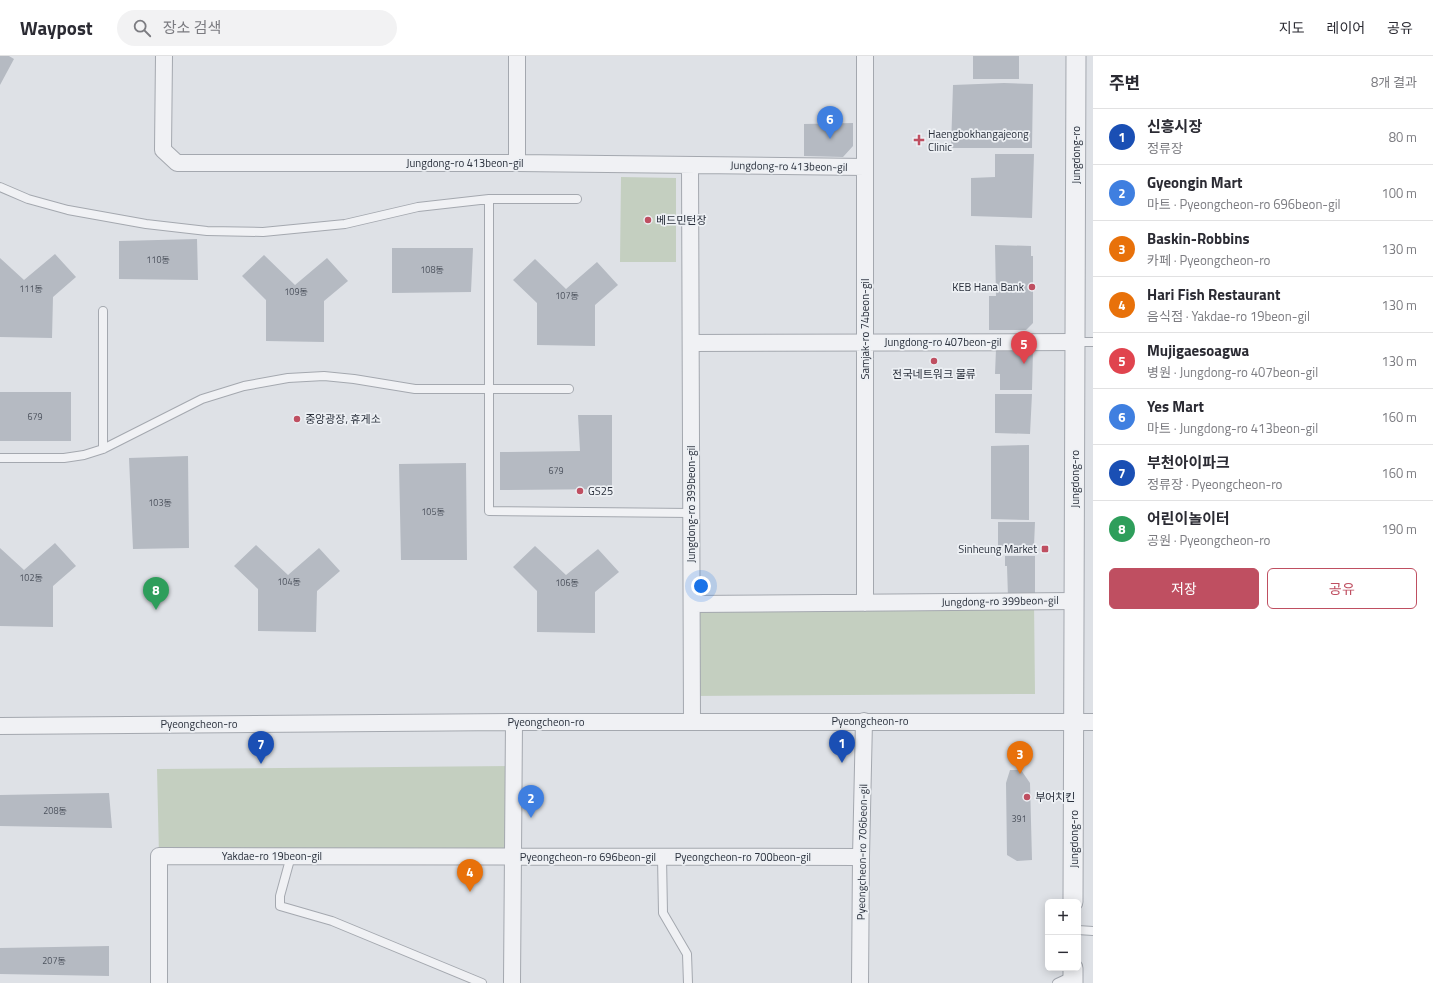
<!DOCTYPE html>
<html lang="ko">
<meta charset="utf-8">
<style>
body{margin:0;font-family:"Titillium Web","Noto Sans KR",sans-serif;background:#f2f2f3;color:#2b2b33}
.controls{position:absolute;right:12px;bottom:12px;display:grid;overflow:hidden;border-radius:6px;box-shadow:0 2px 10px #0003}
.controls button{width:36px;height:36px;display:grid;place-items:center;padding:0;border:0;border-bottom:1px solid #e1e1e2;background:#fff;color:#2b2b33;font:20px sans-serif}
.you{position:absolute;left:701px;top:530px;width:14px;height:14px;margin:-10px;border:3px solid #fff;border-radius:50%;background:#1a73e8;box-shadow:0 0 0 6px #1a73e833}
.badge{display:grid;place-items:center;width:26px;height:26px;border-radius:50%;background:#bf4f61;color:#fff;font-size:13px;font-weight:700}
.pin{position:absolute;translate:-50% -33px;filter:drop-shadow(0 1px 2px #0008)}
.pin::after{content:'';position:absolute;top:21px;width:14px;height:12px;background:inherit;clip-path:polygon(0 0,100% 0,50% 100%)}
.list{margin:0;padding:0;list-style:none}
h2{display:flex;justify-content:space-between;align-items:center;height:52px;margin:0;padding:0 16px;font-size:17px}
h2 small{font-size:13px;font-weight:400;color:#7c7c81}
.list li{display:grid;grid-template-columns:26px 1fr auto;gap:12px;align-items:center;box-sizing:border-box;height:56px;padding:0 16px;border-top:1px solid #e1e1e2}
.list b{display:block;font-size:15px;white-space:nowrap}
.list p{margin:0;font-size:13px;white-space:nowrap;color:#7c7c81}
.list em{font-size:13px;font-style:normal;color:#7c7c81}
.actions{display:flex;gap:8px;padding:12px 16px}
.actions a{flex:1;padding:9px 0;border:1px solid #bf4f61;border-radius:6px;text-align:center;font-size:14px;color:#bf4f61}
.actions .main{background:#bf4f61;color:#fff}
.icon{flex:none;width:22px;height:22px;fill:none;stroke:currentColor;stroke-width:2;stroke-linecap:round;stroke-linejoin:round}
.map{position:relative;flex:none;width:1093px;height:927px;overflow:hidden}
header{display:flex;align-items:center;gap:24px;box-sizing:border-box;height:56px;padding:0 20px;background:#fff;border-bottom:1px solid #e1e1e2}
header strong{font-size:19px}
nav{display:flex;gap:22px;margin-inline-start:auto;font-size:14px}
.search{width:280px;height:36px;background:#f2f2f3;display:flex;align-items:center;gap:10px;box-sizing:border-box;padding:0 14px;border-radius:22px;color:#7c7c81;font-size:15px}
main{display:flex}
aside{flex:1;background:#fff}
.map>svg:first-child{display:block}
.green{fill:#c4cfc0}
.building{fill:#b5bac2}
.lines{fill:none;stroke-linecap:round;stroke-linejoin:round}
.service-casing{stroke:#a4a8af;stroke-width:10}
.minor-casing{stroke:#a4a8af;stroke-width:18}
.tertiary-casing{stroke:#a4a8af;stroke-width:21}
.service{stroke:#f0f1f4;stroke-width:8}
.minor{stroke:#f0f1f4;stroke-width:16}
.tertiary{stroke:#f0f1f4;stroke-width:19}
.poi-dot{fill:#bf4f61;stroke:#edf0f4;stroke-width:1.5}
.labels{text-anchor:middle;stroke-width:3.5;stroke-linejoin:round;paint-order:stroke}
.number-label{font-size:9px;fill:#4c525d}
.poi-label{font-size:11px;fill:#292f3b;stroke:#edf0f4;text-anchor:start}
.street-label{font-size:11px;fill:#292f3b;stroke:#edf0f4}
</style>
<header>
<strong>Waypost</strong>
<div class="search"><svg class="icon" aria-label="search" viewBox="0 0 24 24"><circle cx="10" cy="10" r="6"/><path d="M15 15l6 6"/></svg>장소 검색</div>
<nav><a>지도</a><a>레이어</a><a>공유</a></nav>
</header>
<main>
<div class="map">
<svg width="1093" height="927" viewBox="0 0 1093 927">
<rect width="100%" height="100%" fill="#dee1e6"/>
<path class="green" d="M621,121l55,1v84h-56z
M1034,545l1,93 -343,2v-92z
M514,710l-1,91 -354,-1 -2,-87z"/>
<path class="building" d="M0,0h9l5,3 -14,26z
M973,0h46v23h-46z
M1004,27l29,1 -1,64h-81l2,-63z
M853,67v23l-10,11 -39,-1v-32z
M995,98h39l-2,64 -61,-2v-38l24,-1z
M197,183l1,41 -79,-1v-38z
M995,189l36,1v10h2v67l-7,7h-37v-34h7z
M392,192h81l-2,44 -79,1z
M55,198l21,23 -23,20 -1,41 -52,-1v-79l24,22z
M264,199l31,30 32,-27 21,23 -24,20v41l-58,-1v-41l-24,-24z
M535,203l31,30 31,-27 21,23 -23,20v41l-58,-1v-42l-24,-23z
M996,293l37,1 -1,40h-32v-16h-5z
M0,336h71v49h-71z
M995,338h37l-2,40 -35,-1z
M578,359h34v74l-112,1v-38l80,-1z
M1029,389v75l-38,-1v-73z
M188,400l1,92 -56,1 -4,-91z
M466,407l1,97h-66l-2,-96z
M998,466h37l-1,24h-36z
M55,487l21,23 -23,20v41l-53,-1v-78l24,22z
M256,489l32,30 31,-27 21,23 -23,20 -1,41 -58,-1v-42l-24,-23z
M535,490l31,29 32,-26 21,23 -24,20v41l-58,-1v-41l-24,-24z
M1005,500h30v41h-27l-1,-31h-2z
M1010,714h11l9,13 2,77 -15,1 -10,-6 -1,-72z
M109,737l3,35 -112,-2v-31z
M109,890v30l-109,-2v-26z"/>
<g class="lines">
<g class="service-casing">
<path id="service" d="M0,131l28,12 40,11 78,14 61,7 56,1 82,-8 73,-17 71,-8h88
M489,143v312l202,2
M103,255v138
M1075,286h18
M0,402h64l20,-3 19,-6 99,-50 42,-13 44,-8 36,-2 30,3 61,10h154
M291,800l-11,40v10l52,15 150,62
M662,801l1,56 24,41 1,29
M1078,874l15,1
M1057,927l15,-7"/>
</g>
<g class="minor-casing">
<path id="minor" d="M164,0l-1,94 14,13h340l348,4
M517,0v107
M690,109l2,557
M691,287l384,-1
M865,547v-547
M692,548l383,-3
M0,670l514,-4h579
M159,927v-127l702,1
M512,927l2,-261
M860,927l1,-126 3,-136"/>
</g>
<g class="tertiary-casing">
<path id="tertiary" d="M1073,846l3,-846
M1073,927v-15"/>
</g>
<use href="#service" class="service"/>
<use href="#minor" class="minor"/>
<use href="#tertiary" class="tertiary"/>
</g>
<g class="poi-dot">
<path d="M917 78h4v4h4v4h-4v4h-4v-4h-4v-4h4z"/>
<circle cx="648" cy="164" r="4"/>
<circle cx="1032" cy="231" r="4"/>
<circle cx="934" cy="305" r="4"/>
<circle cx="297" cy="363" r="4"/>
<circle cx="580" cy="435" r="4"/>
<rect x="1041" y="489" width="8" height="8" rx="2"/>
<circle cx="1027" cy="741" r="4"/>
</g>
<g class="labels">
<g class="number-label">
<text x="158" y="207">110동</text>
<text x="432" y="217">108동</text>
<text x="31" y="236">111동</text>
<text x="296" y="239">109동</text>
<text x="567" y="243">107동</text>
<text x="35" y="364">679</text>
<text x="556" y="418">679</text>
<text x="160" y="450">103동</text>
<text x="433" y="459">105동</text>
<text x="31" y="525">102동</text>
<text x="289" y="529">104동</text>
<text x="567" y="530">106동</text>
<text x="55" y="758">208동</text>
<text x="1019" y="766">391</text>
<text x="54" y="908">207동</text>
</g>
<g class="poi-label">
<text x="928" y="82">Haengbokhangajeong<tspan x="928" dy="13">Clinic</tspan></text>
<text x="656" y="168">베드민턴장</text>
<text x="1024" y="235" text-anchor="end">KEB Hana Bank</text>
<text x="934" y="322" text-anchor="middle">전국네트워크 물류</text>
<text x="305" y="367">중앙광장, 휴게소</text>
<text x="588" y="439">GS25</text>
<text x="1037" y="497" text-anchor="end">Sinheung Market</text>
<text x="1035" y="745">부어치킨</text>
</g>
<g class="street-label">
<text transform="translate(1076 99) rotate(-90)" y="4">Jungdong-ro</text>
<text x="465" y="111">Jungdong-ro 413beon-gil</text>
<text transform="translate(789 110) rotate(1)" y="4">Jungdong-ro 413beon-gil</text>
<text transform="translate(865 273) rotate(-90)" y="4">Samjak-ro 74beon-gil</text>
<text x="943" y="290">Jungdong-ro 407beon-gil</text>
<text transform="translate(1075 423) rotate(-90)" y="4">Jungdong-ro</text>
<text transform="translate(691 448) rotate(-90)" y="4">Jungdong-ro 399beon-gil</text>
<text transform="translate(1000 545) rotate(-1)" y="4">Jungdong-ro 399beon-gil</text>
<text x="870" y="669">Pyeongcheon-ro</text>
<text x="546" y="670">Pyeongcheon-ro</text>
<text x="199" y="672">Pyeongcheon-ro</text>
<text transform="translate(1074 783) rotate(-90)" y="4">Jungdong-ro</text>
<text transform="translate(862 796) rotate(-89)" y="4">Pyeongcheon-ro 706beon-gil</text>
<text x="272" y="804">Yakdae-ro 19beon-gil</text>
<text x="588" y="805">Pyeongcheon-ro 696beon-gil</text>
<text x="743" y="805">Pyeongcheon-ro 700beon-gil</text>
</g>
</g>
</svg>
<div class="controls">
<button>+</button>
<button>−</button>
</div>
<div class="you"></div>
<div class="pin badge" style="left:842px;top:707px;background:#1a4fb4">1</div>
<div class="pin badge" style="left:531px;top:762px;background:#3f7fe0">2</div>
<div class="pin badge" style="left:1020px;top:718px;background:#e8710a">3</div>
<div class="pin badge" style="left:470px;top:836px;background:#e8710a">4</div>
<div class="pin badge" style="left:1024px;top:308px;background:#e0444e">5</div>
<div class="pin badge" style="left:830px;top:83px;background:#3f7fe0">6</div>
<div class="pin badge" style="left:261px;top:708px;background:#1a4fb4">7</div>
<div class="pin badge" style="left:156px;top:554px;background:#2e9e5b">8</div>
</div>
<aside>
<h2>주변<small>8개 결과</small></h2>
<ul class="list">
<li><span class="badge" style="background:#1a4fb4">1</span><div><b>신흥시장</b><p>정류장</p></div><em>80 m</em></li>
<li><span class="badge" style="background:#3f7fe0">2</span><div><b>Gyeongin Mart</b><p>마트 · Pyeongcheon-ro 696beon-gil</p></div><em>100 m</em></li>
<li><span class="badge" style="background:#e8710a">3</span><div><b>Baskin-Robbins</b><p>카페 · Pyeongcheon-ro</p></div><em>130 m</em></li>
<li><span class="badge" style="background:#e8710a">4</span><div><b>Hari Fish Restaurant</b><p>음식점 · Yakdae-ro 19beon-gil</p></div><em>130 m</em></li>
<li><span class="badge" style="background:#e0444e">5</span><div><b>Mujigaesoagwa</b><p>병원 · Jungdong-ro 407beon-gil</p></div><em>130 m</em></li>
<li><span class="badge" style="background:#3f7fe0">6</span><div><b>Yes Mart</b><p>마트 · Jungdong-ro 413beon-gil</p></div><em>160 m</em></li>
<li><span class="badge" style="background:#1a4fb4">7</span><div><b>부천아이파크</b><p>정류장 · Pyeongcheon-ro</p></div><em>160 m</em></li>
<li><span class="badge" style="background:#2e9e5b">8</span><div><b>어린이놀이터</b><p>공원 · Pyeongcheon-ro</p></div><em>190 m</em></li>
</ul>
<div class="actions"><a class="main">저장</a><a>공유</a></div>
</aside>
</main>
